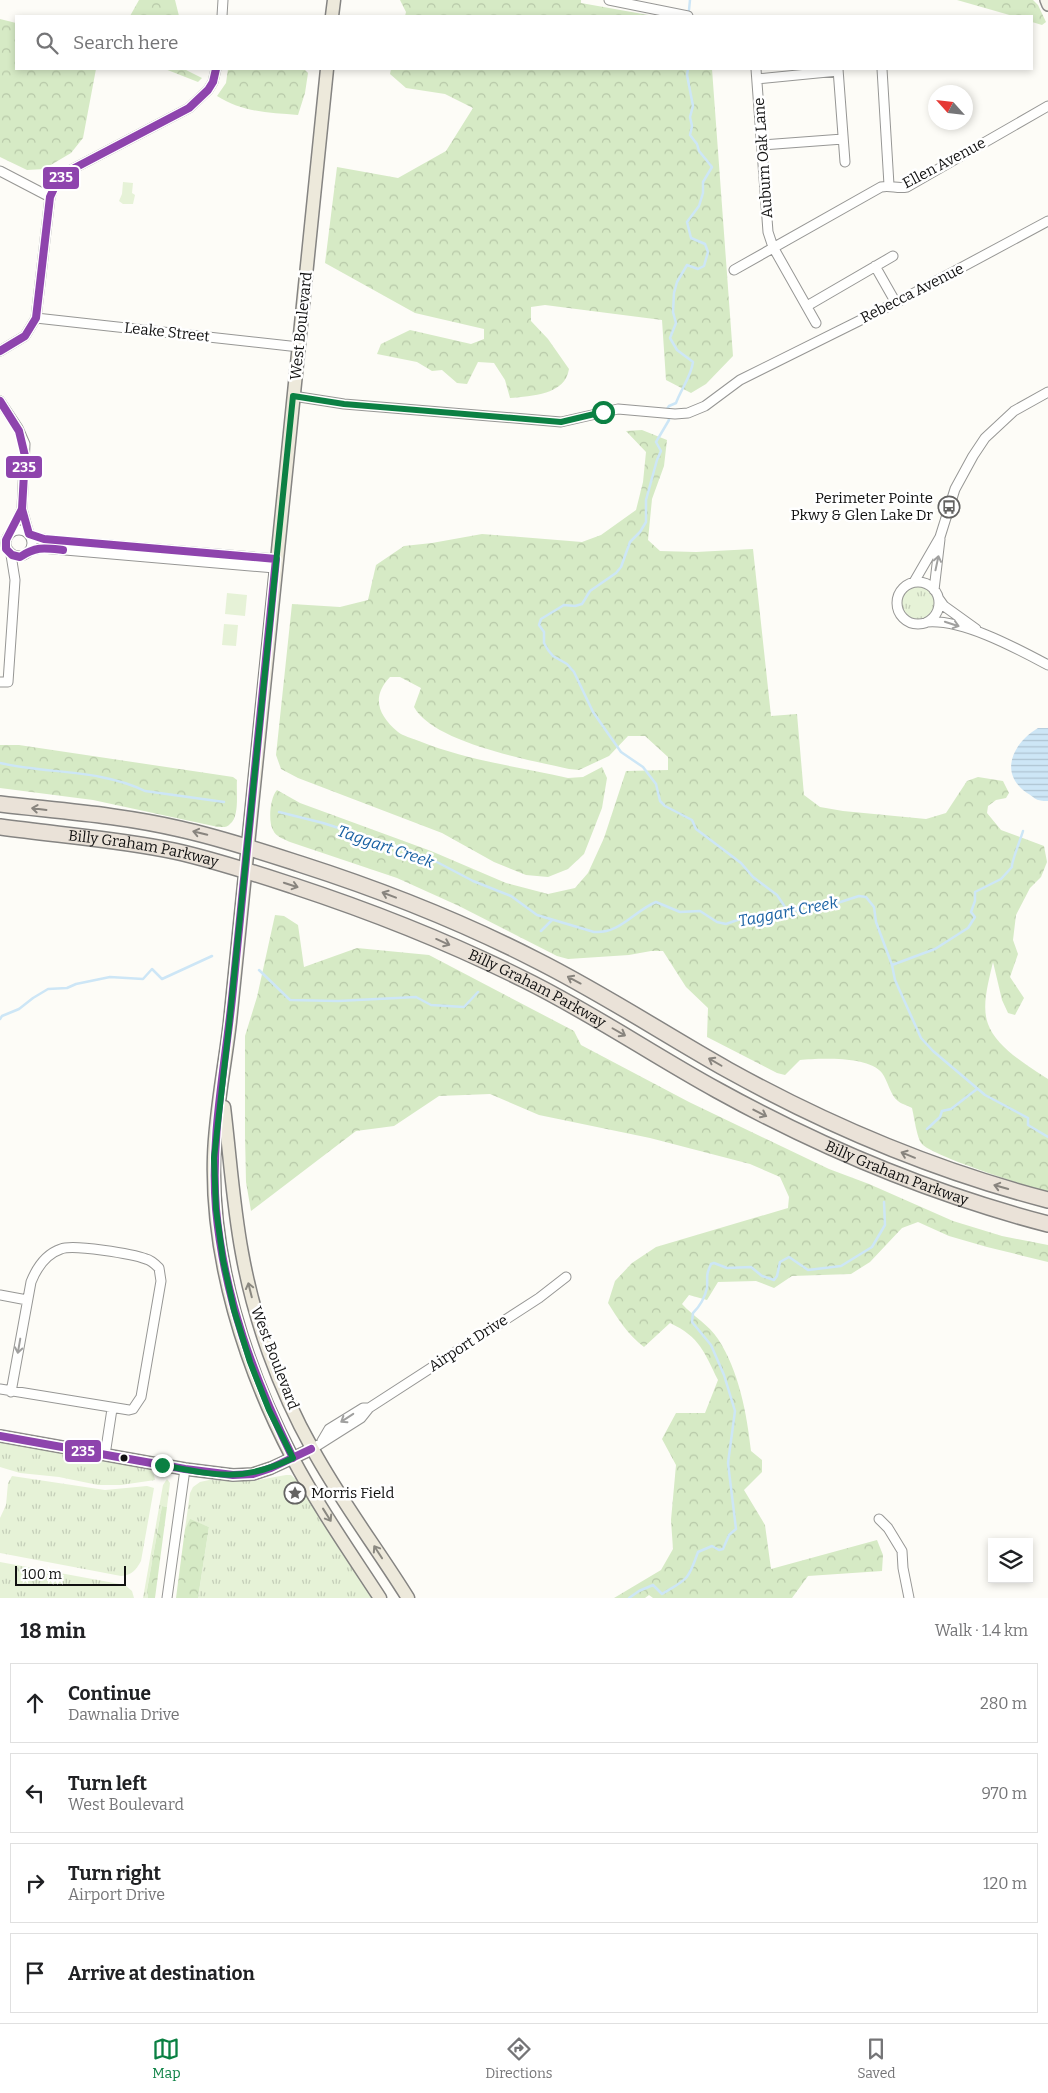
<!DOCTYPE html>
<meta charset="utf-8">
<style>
body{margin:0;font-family:Bitter,serif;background:#f6f6f6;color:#202124}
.controls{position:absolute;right:15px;bottom:15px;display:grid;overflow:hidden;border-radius:0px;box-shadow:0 2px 8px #0003}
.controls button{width:45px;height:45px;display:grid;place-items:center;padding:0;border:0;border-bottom:1px solid #e0e0e0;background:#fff;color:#202124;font:25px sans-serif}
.compass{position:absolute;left:928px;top:85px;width:45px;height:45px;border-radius:50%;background:#fff;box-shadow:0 2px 8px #0003;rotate:297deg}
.scale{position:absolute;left:15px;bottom:12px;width:111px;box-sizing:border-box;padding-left:5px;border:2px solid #111;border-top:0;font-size:14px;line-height:18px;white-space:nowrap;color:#111;-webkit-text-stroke:4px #fff;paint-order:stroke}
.stop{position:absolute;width:15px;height:15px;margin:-11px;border:4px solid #0b8043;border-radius:50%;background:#fff}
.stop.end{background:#0b8043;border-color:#fff;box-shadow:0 1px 5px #0008}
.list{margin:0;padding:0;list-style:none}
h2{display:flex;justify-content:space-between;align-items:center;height:65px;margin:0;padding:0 20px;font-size:21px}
h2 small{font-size:16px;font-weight:400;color:#757577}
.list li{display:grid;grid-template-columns:32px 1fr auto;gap:15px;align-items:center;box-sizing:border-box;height:80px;margin:0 10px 10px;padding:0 10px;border:1px solid #e0e0e0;border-radius:0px}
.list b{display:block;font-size:19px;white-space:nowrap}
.list p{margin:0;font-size:16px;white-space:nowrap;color:#757577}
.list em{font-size:16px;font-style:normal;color:#757577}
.icon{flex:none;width:28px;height:28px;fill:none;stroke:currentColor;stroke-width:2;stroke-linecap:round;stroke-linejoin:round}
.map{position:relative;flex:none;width:1048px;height:1598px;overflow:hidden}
.search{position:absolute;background:#fff;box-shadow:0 2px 8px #0003;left:15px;right:15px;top:15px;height:55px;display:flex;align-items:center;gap:12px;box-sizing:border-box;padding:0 18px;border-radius:0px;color:#757577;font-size:19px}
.sheet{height:425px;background:#fff}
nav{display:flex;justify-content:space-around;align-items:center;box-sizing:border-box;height:70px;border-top:1px solid #e0e0e0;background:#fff;font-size:14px;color:#757577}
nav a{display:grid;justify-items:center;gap:2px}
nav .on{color:#0b8043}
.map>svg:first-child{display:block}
.grass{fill:url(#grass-tufts)}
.forest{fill:url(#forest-crowns)}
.park{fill:#e6f2d7}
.water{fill:url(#water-rules)}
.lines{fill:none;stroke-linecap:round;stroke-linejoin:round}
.stream{stroke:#cde6f6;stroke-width:2.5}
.street-casing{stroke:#979795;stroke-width:11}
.secondary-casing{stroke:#8e8d8b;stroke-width:14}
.primary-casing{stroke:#858482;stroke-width:15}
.highway-casing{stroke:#858482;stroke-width:18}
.street{stroke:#fffffe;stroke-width:9}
.secondary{stroke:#f6f5eb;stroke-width:11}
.primary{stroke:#ede9db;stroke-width:12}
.highway{stroke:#eae2d8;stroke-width:15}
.bus-1-casing{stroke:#fff;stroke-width:11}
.bus-1{stroke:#8e44ad;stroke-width:8}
.oneway{stroke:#a0a09f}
.oneway2{stroke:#88847e}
.oneway3{stroke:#8a8880}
.route{stroke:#0b8043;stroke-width:6}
.bus-dot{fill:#111;stroke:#fff;stroke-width:2}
.labels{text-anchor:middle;stroke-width:5;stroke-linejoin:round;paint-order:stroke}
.street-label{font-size:15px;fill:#111;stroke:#fff}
.poi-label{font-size:15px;fill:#111;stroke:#fff;text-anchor:end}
.water-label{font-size:16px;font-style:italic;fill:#1961a3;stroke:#fff}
.line-badge{stroke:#fff;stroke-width:2}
.badge-label{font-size:14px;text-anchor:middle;font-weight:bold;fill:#fff}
</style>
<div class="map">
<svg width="1048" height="1598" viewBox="0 0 1048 1598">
<defs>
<pattern id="grass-tufts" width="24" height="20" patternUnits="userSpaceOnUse" patternTransform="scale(1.25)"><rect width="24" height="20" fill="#e6f2d7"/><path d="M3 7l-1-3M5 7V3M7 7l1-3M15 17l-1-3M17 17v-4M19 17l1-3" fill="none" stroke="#c4ceb8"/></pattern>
<pattern id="forest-crowns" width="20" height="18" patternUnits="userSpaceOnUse" patternTransform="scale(1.25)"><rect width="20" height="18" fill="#d6eac5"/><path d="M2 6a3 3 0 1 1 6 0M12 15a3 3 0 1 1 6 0" fill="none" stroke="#b7c8a8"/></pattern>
<pattern id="water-rules" width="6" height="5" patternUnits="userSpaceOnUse" patternTransform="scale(1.25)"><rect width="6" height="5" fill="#cde6f6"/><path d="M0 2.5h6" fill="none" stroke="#afc4d2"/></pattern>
</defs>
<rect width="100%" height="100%" fill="#fdfcf7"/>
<path class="grass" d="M901 602a17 17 0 1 1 34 0a17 17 0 1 1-34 0Z
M0,1442l69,11 81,16 4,6 1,5 -34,5h-23l-39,-8 -39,-4 -20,-6z
M286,1475h5l10,9 75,114h-178l11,-71 -19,-7 -5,9 5,-36 3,-6 7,-5 9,-2 43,1z
M12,1476l93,14 42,-4 7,2 -13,73c-5,9 -9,14 -20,15l-121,-23v-35l6,-13 2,-22z
M167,1479l3,4 -3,24 -5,-1 -15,84 1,8h-5l20,-113z
M0,1562l125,23 7,6 2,7h-134z"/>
<path class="forest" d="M139,0h36l4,16h-49z
M400,0h181v3l73,13h-249l1,-4z
M957,0h76l5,5 8,17 -4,3 -10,-3v-6h-19z
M0,19l16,4v46h80l-13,69 -12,15 -27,16 -17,1 -27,-13z
M165,69h19l18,9 -4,4z
M228,69h76l4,4 -3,20 -7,22c-29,-2 -56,-3 -81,-19l9,-13z
M391,69h321l21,287 -27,28 -15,9 -25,-13 -4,-60 -117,-15 -14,2v14l17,18 21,30c-4,26 -37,27 -59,29l-5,-18 -11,-17 -16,-1 -11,22 -10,-1 -15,-13 -10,1 -15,-9 -40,-8 4,-10 29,-14 61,14 13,-5v-10l-69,-16 -90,-50 12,-96 61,11 48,-27 27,-43 -28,-14 -39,-6 -16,-14z
M642,430l25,10 -3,26 -12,33 -4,41 12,11 36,1 57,-3 18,167 26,-2 7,81 16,12 23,4 83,8 20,-6 21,-32 11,-4 25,4 6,12 -3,5 -10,2 -8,6 -1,7 14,17 43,16 3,16 -6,15 -11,11 -14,27 -3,25 5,14 -8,23 14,21 -9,17 -7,-2 -6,-13 -9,-38c-4,18 -12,44 -5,62 8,23 40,42 60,55v113c-19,-5 -116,-36 -126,-48 -5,-5 -8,-28 -10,-36 -5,-3 -11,-4 -14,-7 -8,-6 -10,-20 -16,-28 -12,-17 -63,-15 -82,-13l-15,15 -8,-2 -70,-36 1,-29 -22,-21 -23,-36h-12l-22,4 -61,4 -11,-3 -98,-50 -62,-28 -107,-36c-6,-3 -14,-5 -17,-12 -5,-8 -3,-33 4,-40l23,13 131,48 75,32 42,11 27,-6 13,-15 16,-35 22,-67 42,-1v-13l-23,-21h-17l-19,20 -30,14 -10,-1c-39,-9 -135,-26 -155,-62l7,-19 -21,-11h-10c-19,20 -12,38 8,55 5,4 14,6 21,9 47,19 100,26 149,37l15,-1 19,-10 5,11 -5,30 -18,46 -16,15 -20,8 -22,-2 -32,-13 -52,-29 -144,-55 -17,-9 -5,-14 16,-151 48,3 28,-7 8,-35 28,-19 28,-3 50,-9 100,8 19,-7 35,-25 7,-28 3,-30 -20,-21z
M0,745h19l214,32 4,3c-1,12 3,36 -7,44 -3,4 -7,3 -12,3l-125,-27 -93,-12z
M275,915l9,1 14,9 6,42 53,-19 72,7 145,76 7,14 108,57 140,67 40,15 84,37 49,15 46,9v17l-61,-15 -38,-11 -31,-14 -16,6 -32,34 -19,12 -59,2 -18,12 -18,-7 -38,1 -11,18 -18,-5 -7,9c11,12 27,21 36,35 21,32 29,75 33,112l11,9v12l-18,18 21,35 6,44 106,-29 6,15 -1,16 -74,5 -16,22h-139l-4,-3 -4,3h-31l47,-28 12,-21 -2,-29 5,-55 -14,-26 14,-26h29l13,-33c-14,-28 -18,-43 -48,-57l-26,24c-16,-12 -26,-28 -36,-44l7,-22 17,-18 24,-16 132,-39 1,-11 -9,-20 -30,-13 -100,-26 -111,-23 -49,-21 -51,2 -45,30 -38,5 -105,80 -5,-29 -1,-47v-99l12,-39z
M162,1506l5,1 -12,91h-7l-1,-8z
M190,1519l19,8 -11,71h-22l9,-69z"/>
<path class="park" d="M123,182l10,1 -1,10 3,2 -2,9h-10l-4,-3 3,-7z
M227,593l20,2 -2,21 -20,-2z
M224,624l14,1 -2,21 -14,-1z"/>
<path class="water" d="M1038,728h10v73c-13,0 -11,-2 -21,-8 -29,-20 -14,-50 11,-65z"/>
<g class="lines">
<path class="stream" d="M689,10l1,-10
M667,409l2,-3 7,-3c5,-14 15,-26 17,-41l-16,-12 -7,-12 6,-15 -3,-11 1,-19 3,-11 10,-17 11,4 6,-3 4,-14 -3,-8 -14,-6 -4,-16 12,-16 4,-13v-11l9,-15 -13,-16 -2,-7 -7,-9 2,-9 -2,-9 3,-11 -6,-31 1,-6
M668,416l1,4 -13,22 5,9 -4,9 -11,40v22l-6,10 -10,10 -9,25 -5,6 -26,18 -8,13 -7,2 -11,-1 -23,14 -2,6 5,7v11l4,7 5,6 14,8 7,8 19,40 28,40 22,15 13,17 4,17 5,5 27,14 4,9 45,34 12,14 24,18 10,15
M0,763c47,11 100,6 145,28l79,11
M279,812l44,11 81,26 31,12 38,20 38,15 26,19 57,17c26,2 40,-21 62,-30l24,10 20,-1 17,11 9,2 20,-7 32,-1 10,-6 15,1 19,-3 37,-12 7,1 8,10 2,15 16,43 3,15 26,58 12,13 52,44 43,23v7l20,12
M541,931l11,-11
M892,965l43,-16 33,-21 7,-11 -4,-5 4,-11v-9l26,-13 11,-12c-1,-4 9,-29 11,-36
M259,970l31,30 48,1 78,-4 15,8 33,2 14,-15
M0,1019l2,-3 17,-7 14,-11 15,-9 19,-1 9,-4 34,-7 33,2 9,-10 10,10 50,-23
M927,1129l13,-12 2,-6 9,-2 26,-20
M629,1598l10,-7 14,-6 9,9c25,-15 26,-13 36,-42l14,-6 7,4 4,-1 6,-14 7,-6 -8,-66 7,-52 -11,-36 -13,-30 -19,-23 1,-9c6,-6 12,-16 14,-25 1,-11 -2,-11 4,-24l3,-1 13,5 24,-1 11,9 12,4 3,-4 3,-14 9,-5 19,13 33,-4 31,-19 13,-22 -1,-23"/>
<g class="street-casing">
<path id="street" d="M609,0l79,16
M222,16l1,-16
M756,69l12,163 5,15 43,76
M838,69l7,93
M882,69l7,116
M757,79l81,-8
M762,145l81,-6
M0,171l50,26
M875,266l21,37
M734,270l147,-83c10,-2 16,2 26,0l141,-81
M807,306l86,-50
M36,318l263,29
M0,351l25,-15 11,-18 14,-121c3,-10 7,-17 15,-24l124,-65 19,-18 5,-8 3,-13
M293,396l51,8 217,18 57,-13 57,5 13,-1 17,-7 35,-26 161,-80 147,-79
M0,401l18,27 7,16 -3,65 -10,22
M22,509l7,25
M6 543a13 13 0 1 1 26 0a13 13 0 1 1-26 0Z
M31,536l17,4 228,19
M30,550l12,-2 233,20
M914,582l26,-45 15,-48 18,-33 12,-18 29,-27 34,-19
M897 603a21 21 0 1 1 42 0a21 21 0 1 1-42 0Z
M934,590l6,-51
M939,599l5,7 32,23
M927,622c36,-3 89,26 121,43
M0,682h8l7,-102 -4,-25
M0,1295l27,5
M0,1389l129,21 4,-1 8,-12 20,-116 -2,-13c-4,-4 -8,-8 -13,-9 -13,-5 -73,-15 -85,-10 -15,5 -24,18 -30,33l-20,110
M369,1408l170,-110 27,-21
M312,1449l49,-31 8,-10h-6l-34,21 -7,12
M105,1455l7,-46
M879,1519l9,9 14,23 1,17 6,30
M167,1598l18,-129"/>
</g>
<g class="secondary-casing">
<path id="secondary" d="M1046,0l2,5
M0,1436l185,33 48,6 20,-1 18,-6 41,-19"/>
</g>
<g class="primary-casing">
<path id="primary" d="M332,16l2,-16
M327,69l-97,953c-5,44 -15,92 -16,135 -3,102 31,210 78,300 26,49 58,95 88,141
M224,1107c6,49 9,98 18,146 12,67 37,136 70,195 28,52 65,100 96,150"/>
</g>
<g class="highway-casing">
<g id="highway">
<path d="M0,804c60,7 121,11 180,25 41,9 80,22 120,35 81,26 160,57 236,96 66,33 128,74 192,110 101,56 208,101 320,130"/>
<path id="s1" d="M0,827c58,8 117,12 174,24 41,9 80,22 120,35 79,26 157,57 231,94 67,33 128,75 192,110 105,58 215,104 331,134"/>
</g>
</g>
<use href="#street" class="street"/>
<use href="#secondary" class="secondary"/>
<use href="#primary" class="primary"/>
<use href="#highway" class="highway"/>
<g class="bus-1-casing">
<path id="bus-1" d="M0,351l25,-15 11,-18 14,-121 6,-13 9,-11 124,-65 19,-18 5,-8 3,-13
M0,401l19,30 6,25 -3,53 -16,31v9l6,6 8,2c16,-11 25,-9 43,-7
M22,509l7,25 15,5 232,20c-14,143 -29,287 -43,430 -7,73 -23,147 -17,220 8,88 38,170 77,249
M0,1436l185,33 48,6 20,-1 18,-6 40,-19"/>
</g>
<use href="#bus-1" class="bus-1"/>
</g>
<defs><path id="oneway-shaft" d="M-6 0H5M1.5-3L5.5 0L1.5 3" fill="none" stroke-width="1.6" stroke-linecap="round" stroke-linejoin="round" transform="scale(1.25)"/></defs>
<g class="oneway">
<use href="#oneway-shaft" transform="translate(937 563) rotate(-78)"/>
<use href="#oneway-shaft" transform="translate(952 624) rotate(18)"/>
<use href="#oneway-shaft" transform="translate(19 1346) rotate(100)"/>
<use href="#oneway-shaft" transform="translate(347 1418) rotate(147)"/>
</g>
<g class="oneway2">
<use href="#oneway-shaft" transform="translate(39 809) rotate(-173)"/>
<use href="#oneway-shaft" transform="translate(200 833) rotate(-166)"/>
<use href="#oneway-shaft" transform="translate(291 885) rotate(18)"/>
<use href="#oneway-shaft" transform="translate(389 895) rotate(-159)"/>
<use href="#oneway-shaft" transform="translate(443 942) rotate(24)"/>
<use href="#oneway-shaft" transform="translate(574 980) rotate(-152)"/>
<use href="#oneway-shaft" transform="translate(619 1032) rotate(30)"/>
<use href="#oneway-shaft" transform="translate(715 1062) rotate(-150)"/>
<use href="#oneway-shaft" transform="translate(760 1113) rotate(27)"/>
<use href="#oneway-shaft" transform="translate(908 1155) rotate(-158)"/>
<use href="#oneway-shaft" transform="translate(1001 1187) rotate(-164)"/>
</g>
<g class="oneway3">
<use href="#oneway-shaft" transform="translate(250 1290) rotate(-104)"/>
<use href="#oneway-shaft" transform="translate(327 1515) rotate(58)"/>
<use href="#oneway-shaft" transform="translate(378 1552) rotate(-123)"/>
</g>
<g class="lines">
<path class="route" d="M162,1465c52,10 80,18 131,-7l-24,-48 -19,-48 -16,-52 -11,-50 -7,-51 -2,-51 15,-132 64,-630 51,8 217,18 42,-10"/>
</g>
<defs>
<g id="bus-ring" transform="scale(1.125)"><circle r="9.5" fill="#fff" stroke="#646362" stroke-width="1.5"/><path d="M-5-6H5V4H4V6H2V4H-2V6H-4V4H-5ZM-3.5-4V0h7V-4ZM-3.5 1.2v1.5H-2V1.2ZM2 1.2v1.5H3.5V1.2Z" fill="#646362"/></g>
<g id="sight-ring" transform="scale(1.125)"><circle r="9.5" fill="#fff" stroke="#646362" stroke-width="1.5"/><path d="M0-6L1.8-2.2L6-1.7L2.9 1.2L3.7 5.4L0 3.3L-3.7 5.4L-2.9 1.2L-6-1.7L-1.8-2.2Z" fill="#646362"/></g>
</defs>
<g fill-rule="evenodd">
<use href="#bus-ring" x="949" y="507"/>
<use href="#sight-ring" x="295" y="1493"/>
</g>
<circle class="bus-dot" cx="124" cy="1458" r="4.5"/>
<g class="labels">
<g class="street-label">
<text transform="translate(763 158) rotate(-94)" y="5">Auburn Oak Lane</text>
<text transform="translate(944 163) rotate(-28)" y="5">Ellen Avenue</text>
<text transform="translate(912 293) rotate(-27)" y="5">Rebecca Avenue</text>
<text transform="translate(301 326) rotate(-84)" y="5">West Boulevard</text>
<text transform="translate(167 332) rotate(6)" y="5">Leake Street</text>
<text dy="5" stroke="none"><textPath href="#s1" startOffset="145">Billy Graham Parkway</textPath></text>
<text dy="5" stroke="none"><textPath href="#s1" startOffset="565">Billy Graham Parkway</textPath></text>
<text dy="5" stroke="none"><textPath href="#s1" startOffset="970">Billy Graham Parkway</textPath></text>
<text transform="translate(468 1343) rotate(-33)" y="5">Airport Drive</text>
<text transform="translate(275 1358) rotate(69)" y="5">West Boulevard</text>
</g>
<g class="poi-label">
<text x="933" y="503">Perimeter Pointe<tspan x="933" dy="17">Pkwy &amp; Glen Lake Dr</tspan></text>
<text x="311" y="1498" text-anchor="start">Morris Field</text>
</g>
<g class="water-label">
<text transform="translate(386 846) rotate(19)" y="6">Taggart Creek</text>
<text transform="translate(788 911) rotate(-11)" y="6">Taggart Creek</text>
</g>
</g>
<g class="line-badge">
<rect x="42" y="166" width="38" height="24" rx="5" fill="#8e44ad"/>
<rect x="5" y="455" width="38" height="24" rx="5" fill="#8e44ad"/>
<rect x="64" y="1439" width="38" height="24" rx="5" fill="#8e44ad"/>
</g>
<g class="badge-label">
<text x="61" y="182">235</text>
<text x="24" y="472">235</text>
<text x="83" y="1456">235</text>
</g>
</svg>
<div class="controls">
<button><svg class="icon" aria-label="layers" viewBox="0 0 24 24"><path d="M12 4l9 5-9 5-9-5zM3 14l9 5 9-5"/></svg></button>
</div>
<svg class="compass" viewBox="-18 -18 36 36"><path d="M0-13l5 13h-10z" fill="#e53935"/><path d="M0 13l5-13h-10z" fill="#757577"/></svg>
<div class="scale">100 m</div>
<div class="stop" style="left:603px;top:412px"></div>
<div class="stop end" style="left:162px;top:1465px"></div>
<div class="search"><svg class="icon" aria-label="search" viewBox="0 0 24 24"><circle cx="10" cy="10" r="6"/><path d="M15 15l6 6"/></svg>Search here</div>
</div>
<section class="sheet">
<h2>18 min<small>Walk · 1.4 km</small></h2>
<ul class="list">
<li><svg class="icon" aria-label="ahead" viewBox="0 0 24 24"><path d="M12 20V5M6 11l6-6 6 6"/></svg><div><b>Continue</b><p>Dawnalia Drive</p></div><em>280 m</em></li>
<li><svg class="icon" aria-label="left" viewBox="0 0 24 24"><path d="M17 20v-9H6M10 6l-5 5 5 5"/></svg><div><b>Turn left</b><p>West Boulevard</p></div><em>970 m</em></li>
<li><svg class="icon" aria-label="right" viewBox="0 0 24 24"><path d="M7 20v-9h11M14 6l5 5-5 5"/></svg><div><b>Turn right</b><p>Airport Drive</p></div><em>120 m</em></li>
<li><svg class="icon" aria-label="arrive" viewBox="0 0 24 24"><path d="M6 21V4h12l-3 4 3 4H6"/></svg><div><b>Arrive at destination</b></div></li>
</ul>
</section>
<nav>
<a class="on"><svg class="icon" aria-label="map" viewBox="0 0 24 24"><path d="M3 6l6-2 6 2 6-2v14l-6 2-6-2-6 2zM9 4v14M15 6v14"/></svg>Map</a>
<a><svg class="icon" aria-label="directions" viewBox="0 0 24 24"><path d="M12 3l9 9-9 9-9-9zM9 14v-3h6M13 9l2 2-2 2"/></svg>Directions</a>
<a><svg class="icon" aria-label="saved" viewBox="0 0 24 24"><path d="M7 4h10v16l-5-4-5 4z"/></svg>Saved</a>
</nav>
